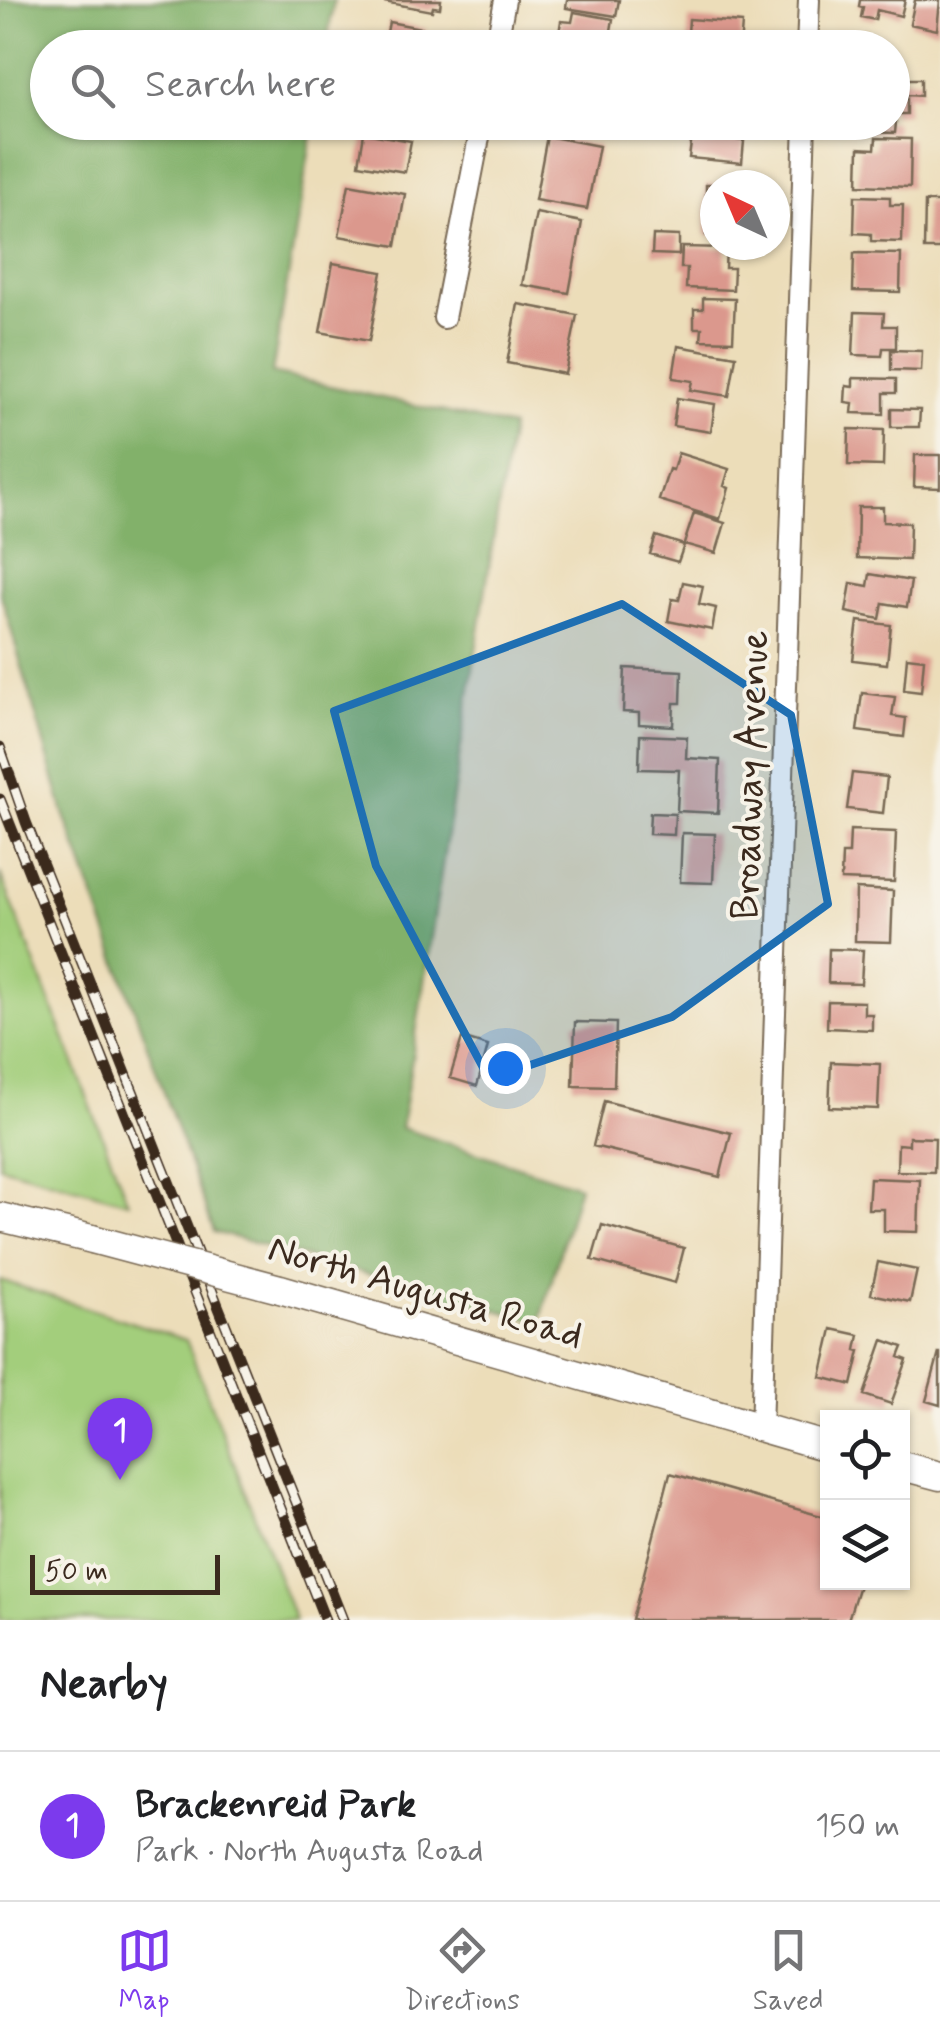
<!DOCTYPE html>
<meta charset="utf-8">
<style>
body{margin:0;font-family:Mynerve,sans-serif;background:#f6f6f6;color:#202124}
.controls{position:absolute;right:30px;bottom:30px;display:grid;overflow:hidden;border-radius:0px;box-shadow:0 2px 8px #0004}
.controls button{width:90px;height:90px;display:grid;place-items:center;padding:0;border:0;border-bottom:2px solid #e0e0e0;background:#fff;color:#202124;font:50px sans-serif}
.compass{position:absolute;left:700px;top:170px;width:90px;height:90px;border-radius:50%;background:#fff;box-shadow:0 2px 8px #0004;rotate:316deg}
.scale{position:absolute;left:30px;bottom:25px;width:190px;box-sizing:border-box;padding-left:10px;border:5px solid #3b2a1e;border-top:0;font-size:28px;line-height:35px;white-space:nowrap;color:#3b2a1e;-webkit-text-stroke:8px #f7f3e8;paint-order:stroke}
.you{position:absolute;left:505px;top:1068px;width:35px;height:35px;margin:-25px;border:8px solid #fff;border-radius:50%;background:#1a73e8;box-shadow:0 0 0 15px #1a73e833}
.badge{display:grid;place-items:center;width:65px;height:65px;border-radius:50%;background:#7c3aed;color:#fff;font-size:32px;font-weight:700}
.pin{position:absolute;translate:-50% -82px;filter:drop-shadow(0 2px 5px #0008)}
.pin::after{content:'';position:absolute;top:52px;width:35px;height:30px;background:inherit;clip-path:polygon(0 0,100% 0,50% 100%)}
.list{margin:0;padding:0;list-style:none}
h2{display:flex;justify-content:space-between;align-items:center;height:130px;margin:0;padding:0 40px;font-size:42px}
h2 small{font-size:32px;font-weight:400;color:#757577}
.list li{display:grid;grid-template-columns:65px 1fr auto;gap:30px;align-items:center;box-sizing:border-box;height:150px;padding:0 40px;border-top:2px solid #e0e0e0}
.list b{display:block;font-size:38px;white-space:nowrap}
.list p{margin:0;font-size:32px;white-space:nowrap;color:#757577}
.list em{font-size:32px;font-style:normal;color:#757577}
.icon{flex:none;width:55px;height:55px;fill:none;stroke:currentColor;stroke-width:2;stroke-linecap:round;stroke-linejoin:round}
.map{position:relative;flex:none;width:940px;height:1620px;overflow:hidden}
.search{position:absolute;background:#fff;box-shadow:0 2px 8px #0004;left:30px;right:30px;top:30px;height:110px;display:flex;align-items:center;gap:25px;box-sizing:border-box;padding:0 35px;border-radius:55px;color:#757577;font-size:38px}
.sheet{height:280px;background:#fff}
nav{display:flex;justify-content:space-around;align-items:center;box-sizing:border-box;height:140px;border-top:2px solid #e0e0e0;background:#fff;font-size:28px;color:#757577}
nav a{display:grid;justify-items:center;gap:5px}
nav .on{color:#7c3aed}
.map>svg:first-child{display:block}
.green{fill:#a3ce7b;stroke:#6f7c4c;stroke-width:2.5}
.forest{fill:#82b16b;stroke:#5e6e44;stroke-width:2.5}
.building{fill:#db988d}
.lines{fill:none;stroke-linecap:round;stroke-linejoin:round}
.minor-casing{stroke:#796954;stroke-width:24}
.secondary-casing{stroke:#796954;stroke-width:31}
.minor{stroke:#fff;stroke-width:20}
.secondary{stroke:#fff;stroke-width:28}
.rail-casing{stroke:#3b2a1e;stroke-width:11}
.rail{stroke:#f7f3e8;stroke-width:8;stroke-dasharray:22;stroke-linecap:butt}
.secondary-bridge-casing{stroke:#796954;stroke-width:31;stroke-linecap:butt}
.secondary-bridge{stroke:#fff;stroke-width:28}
.marked{fill:#1f6fb2;fill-opacity:0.2;stroke:#1f6fb2;stroke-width:8;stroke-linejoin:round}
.labels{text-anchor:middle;stroke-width:8;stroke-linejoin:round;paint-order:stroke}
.street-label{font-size:40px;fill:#3b2a1e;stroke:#f7f3e8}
</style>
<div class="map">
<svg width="940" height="1620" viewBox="0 0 940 1620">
<rect width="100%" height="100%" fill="#f7f3e8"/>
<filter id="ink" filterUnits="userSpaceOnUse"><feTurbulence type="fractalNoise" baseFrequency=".01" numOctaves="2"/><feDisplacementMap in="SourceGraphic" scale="20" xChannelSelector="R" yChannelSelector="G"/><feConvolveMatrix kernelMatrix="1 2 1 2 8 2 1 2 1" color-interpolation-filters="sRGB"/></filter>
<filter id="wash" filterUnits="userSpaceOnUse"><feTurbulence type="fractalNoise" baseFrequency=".0048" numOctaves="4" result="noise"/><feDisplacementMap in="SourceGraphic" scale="40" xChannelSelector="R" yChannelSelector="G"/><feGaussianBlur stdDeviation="2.25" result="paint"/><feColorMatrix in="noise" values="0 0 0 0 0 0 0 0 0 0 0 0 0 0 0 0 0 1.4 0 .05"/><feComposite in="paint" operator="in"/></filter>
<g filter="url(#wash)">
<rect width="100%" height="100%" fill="#ecddb9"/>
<path class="green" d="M0,873l128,329 -128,-36z
M0,1280l186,60 109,280h-295z"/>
<path class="forest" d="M0,0h334l-8,47 -278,1v74l266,1 -42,250 239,54 -110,701 178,58 -39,136 -326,-90 -150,-419 -64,-222z"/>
<g id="blocks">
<path class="building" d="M384,0h57l-1,8 -7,-1 -1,4 -48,-9z
M567,0h52l-3,16 -50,-8z
M860,0h45l-4,16 -24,-6 -2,10 -14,-3 2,-10 -4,-1z
M915,0h25l-3,30 -27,-6z
M574,12l39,7 -5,29 -50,-8 3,-19 11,1z
M689,19l53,4 -2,25h-53z
M389,22l37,7 -3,19h-39z
M897,79h24v17l-14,-1v19h-15v-20h4z
M363,122h43l-3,16 -41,-8z
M864,122h32l-1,11 -31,-1z
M710,128l28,2 -1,10 7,1 -2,22 -53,-5 3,-22 17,2z
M364,133l47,8 -6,31 -46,-8z
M547,136l52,10 -12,63 -52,-9z
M876,138l35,1 -1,48 -52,-2 1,-37 16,1z
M349,184l56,10 -9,52 -57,-10z
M706,184h9v51h-9z
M855,196l35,1v8h13l-1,37 -31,-1v-7l-17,-1z
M925,202h15v47h-16z
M536,213l46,9 -13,71 -47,-8z
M653,235l26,1v19l-27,-1z
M682,247l44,1 -1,20h9l-1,22 -47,-2 1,-20h-6z
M854,253l47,1 -1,38 -47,-1z
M333,263l49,9 -13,69 -49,-9z
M703,298l32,1 -2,42 -32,-1 1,-12h-8v-19h9z
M518,304l59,11 -12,59 -58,-11z
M855,312l29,1 -1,13h13v22h-13l-1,8 -29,-1z
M678,346l58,10 -7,40 -38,-6 2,-9 -20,-3z
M891,350l31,1 -1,20 -30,-1z
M853,378l43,1v14h-12v21l-32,-1 1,-10 -8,-1 1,-16 7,1z
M677,398l38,6 -4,28 -38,-6z
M891,409l29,1 -1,17h-28z
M849,429l35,1 -1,36 -35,-1z
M678,453l51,16 -5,17 5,2 -9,31 -61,-19 10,-31 4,1z
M915,455h25v33l-26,-1z
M858,507h25v15l27,1 -1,37 -52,-2z
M694,513l31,10 -9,30 -32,-9z
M656,536l28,9 -6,17 -28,-8z
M870,574l41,7 -4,26 -24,-4 -3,16 -34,-7 5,-29 17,3z
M683,582l20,4 -4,18 17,4 -4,22 -44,-9 4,-22 7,1z
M858,621l33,4 -4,39 -34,-4z
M907,657l17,2 -3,33 -17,-2z
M625,668l57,3 -1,32h-7l-1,23 -34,-2v-11l-16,-1z
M862,693l33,4 -3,19 14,2 -2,19 -47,-6z
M640,735l47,2 -1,21 34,2 -2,53 -41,-2 2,-41 -40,-1z
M852,773l35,4 -4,36 -36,-4z
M650,813l25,1 -1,21 -25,-1z
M850,830l46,2 -2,50 -53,-2 1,-26h7z
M682,833l33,1 -2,49 -33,-1z
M856,889l37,2 -2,51 -36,-1z
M829,949l34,1 -2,34 -33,-1z
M828,1001l36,1v12h8v16l-45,-2z
M575,1022l41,1 -2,64 -41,-1z
M462,1038l26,8 -11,40 -27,-8z
M831,1062l49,2 -2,45 -49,-2z
M604,1101l127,32 -11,44 -127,-31z
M909,1137l26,1 -1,34 -37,-1 1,-27 11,1z
M870,1178l50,2 -2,52 -34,-1v-22h-16z
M602,1225l82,23 -9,35 -83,-23z
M878,1262l39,8 -7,32 -39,-8z
M832,1329l27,6 -3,15 4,1 -8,34 -31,-8z
M883,1340l20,7 -4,10 8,3 -16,44 -27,-9z
M939,1353h1v52l-14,-4z
M670,1473l158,45v64h32l-12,38h-216z"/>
</g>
</g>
<g filter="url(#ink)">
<use href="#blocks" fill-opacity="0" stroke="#796954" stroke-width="2.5"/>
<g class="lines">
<g class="minor-casing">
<path id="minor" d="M496,48l9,-48
M807,48l2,-48
M444,318l38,-196
M761,1429l44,-1307"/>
</g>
<g class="secondary-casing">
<path id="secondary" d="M0,1217l92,22
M280,1289l548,158
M902,1466l38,10"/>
</g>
<use href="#minor" class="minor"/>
<use href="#secondary" class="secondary"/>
<g class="rail-casing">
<path id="rail" d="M0,747l26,75 317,798
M0,799l325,821"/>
</g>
<use href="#rail" class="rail"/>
<g class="secondary-bridge-casing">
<path id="secondary-bridge" d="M92,1239l188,50"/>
</g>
<use href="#secondary-bridge" class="secondary-bridge"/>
</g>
</g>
<path class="marked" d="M622,604l169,111 37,189 -156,113 -183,62 -113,-213 -42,-155z"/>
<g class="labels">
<g class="street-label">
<text transform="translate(748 775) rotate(-88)" y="14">Broadway Avenue</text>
<text transform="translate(426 1290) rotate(16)" y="14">North Augusta Road</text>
</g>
</g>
</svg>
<div class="controls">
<button><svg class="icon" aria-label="locate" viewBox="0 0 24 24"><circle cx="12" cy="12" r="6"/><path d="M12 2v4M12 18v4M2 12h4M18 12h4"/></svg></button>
<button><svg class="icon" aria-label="layers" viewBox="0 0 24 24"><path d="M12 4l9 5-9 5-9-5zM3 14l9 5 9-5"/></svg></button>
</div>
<svg class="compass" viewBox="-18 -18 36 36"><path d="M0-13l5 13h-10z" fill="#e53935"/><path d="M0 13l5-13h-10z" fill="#757577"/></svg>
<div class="scale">50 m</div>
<div class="you"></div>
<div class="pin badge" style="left:120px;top:1480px">1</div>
<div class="search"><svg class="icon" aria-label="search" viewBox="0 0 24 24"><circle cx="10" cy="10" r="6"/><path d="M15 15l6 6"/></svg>Search here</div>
</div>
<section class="sheet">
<h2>Nearby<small></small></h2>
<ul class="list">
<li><span class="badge">1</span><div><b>Brackenreid Park</b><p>Park · North Augusta Road</p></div><em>150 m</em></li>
</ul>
</section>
<nav>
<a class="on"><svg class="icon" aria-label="map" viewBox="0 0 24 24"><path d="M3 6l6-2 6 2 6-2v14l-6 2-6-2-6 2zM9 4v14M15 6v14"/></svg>Map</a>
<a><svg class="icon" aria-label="directions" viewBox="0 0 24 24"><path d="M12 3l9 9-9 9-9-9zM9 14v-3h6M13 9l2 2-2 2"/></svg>Directions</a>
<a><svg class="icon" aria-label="saved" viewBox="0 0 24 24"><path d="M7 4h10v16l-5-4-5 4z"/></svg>Saved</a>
</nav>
